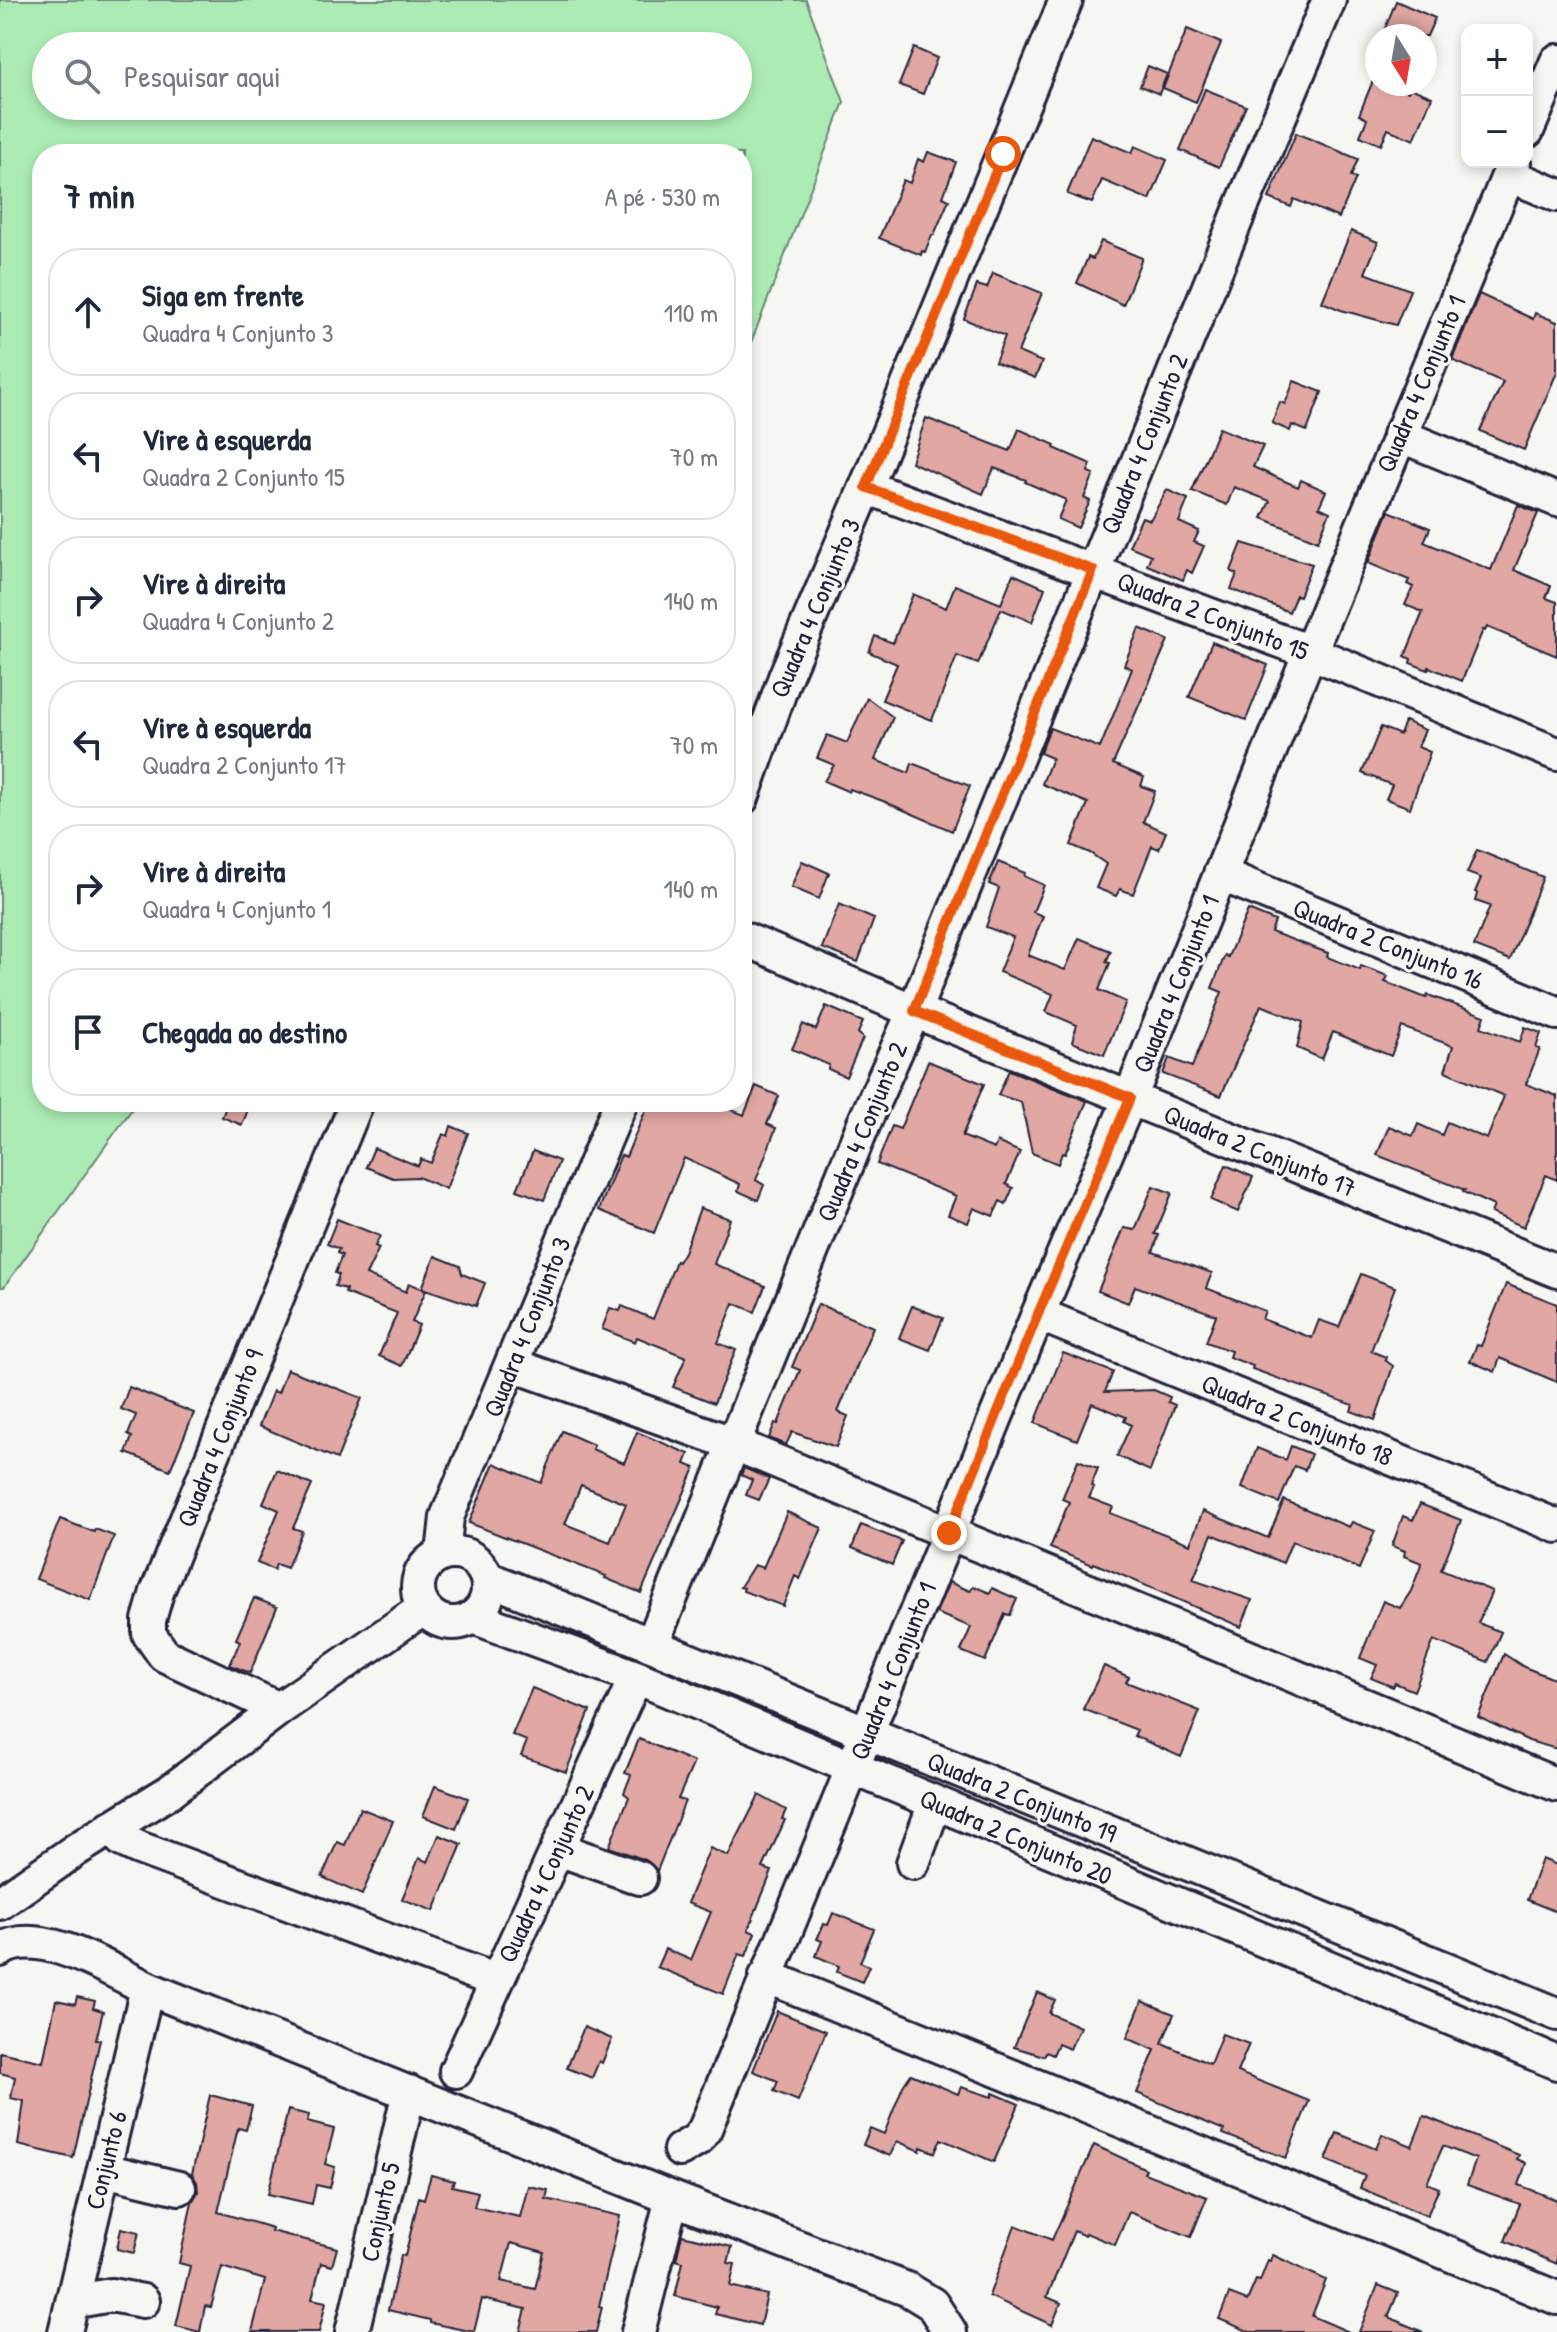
<!DOCTYPE html>
<html lang="pt">
<meta charset="utf-8">
<style>
body{margin:0;font-family:"Patrick Hand",sans-serif;background:#f2f2f3;color:#1f2937}
.controls{position:absolute;right:24px;top:24px;display:grid;overflow:hidden;border-radius:16px;box-shadow:0 4px 12px #0003}
.controls button{width:72px;height:72px;display:grid;place-items:center;padding:0;border:0;border-bottom:2px solid #e0e1e3;background:#fff;color:#1f2937;font:40px sans-serif}
.compass{position:absolute;left:1365px;top:24px;width:72px;height:72px;border-radius:50%;background:#fff;box-shadow:0 4px 12px #0003;rotate:169deg}
.stop{position:absolute;width:24px;height:24px;margin:-18px;border:6px solid #ea580c;border-radius:50%;background:#fff}
.stop.end{background:#ea580c;border-color:#fff;box-shadow:0 2px 8px #0008}
.list{margin:0;padding:0;list-style:none}
h2{display:flex;justify-content:space-between;align-items:center;height:104px;margin:0;padding:0 32px;font-size:34px}
h2 small{font-size:26px;font-weight:400;color:#747a83}
.list li{display:grid;grid-template-columns:52px 1fr auto;gap:24px;align-items:center;box-sizing:border-box;height:128px;margin:0 16px 16px;padding:0 16px;border:2px solid #e0e1e3;border-radius:32px}
.list b{display:block;font-size:30px;white-space:nowrap}
.list p{margin:0;font-size:26px;white-space:nowrap;color:#747a83}
.list em{font-size:26px;font-style:normal;color:#747a83}
.icon{flex:none;width:44px;height:44px;fill:none;stroke:currentColor;stroke-width:2;stroke-linecap:round;stroke-linejoin:round}
.map{position:relative;flex:none;width:1557px;height:2332px;overflow:hidden}
.search{position:absolute;background:#fff;box-shadow:0 4px 12px #0003;left:32px;top:32px;width:720px;height:88px;display:flex;align-items:center;gap:20px;box-sizing:border-box;padding:0 28px;border-radius:44px;color:#747a83;font-size:30px}
.panel{position:absolute;background:#fff;box-shadow:0 4px 12px #0003;left:32px;top:144px;width:720px;height:968px;border-radius:32px}
.map>svg:first-child{display:block}
.green{fill:#acecb4;stroke:#678778;stroke-width:2;fill-rule:evenodd}
.building{fill:#e1a7a2;stroke:#22223b;stroke-width:2;fill-rule:evenodd}
.lines{fill:none;stroke-linecap:round;stroke-linejoin:round}
.minor-casing{stroke:#22223b;stroke-width:38}
.minor{stroke:#f6f6f2;stroke-width:32}
.route{stroke:#ea580c;stroke-width:10}
.labels{text-anchor:middle;stroke-width:6;stroke-linejoin:round;paint-order:stroke}
.street-label{font-size:26px;fill:#22223b;stroke:#f6f6f2}
</style>
<div class="map">
<svg width="1557" height="2332" viewBox="0 0 1557 2332">
<rect width="100%" height="100%" fill="#f6f6f2"/>
<filter id="ink" filterUnits="userSpaceOnUse"><feTurbulence type="fractalNoise" baseFrequency=".0125" numOctaves="2"/><feDisplacementMap in="SourceGraphic" scale="16" xChannelSelector="R" yChannelSelector="G"/><feConvolveMatrix kernelMatrix="1 2 1 2 8 2 1 2 1" color-interpolation-filters="sRGB"/></filter>
<g filter="url(#ink)">
<path class="green" d="M0,0h806l38,102 -102,264v-212h-700v948h95l-133,185h-4zM46,46h692v60h-692z"/>
<path class="building" d="M1396,1l39,17 -8,18h-45z
M1187,29l34,14 -25,59 -33,-14z
M914,48l23,10 -14,36 -24,-9z
M1148,66l19,8 -8,20 -19,-8z
M1374,78l3,1v5h11l20,8 2,-4 22,9 -18,43 -26,-11 -7,16 -21,-9 7,-17 -8,-4z
M1205,89l41,17 -27,61 -39,-17z
M1296,133l62,26 -7,17 5,2 -17,40 -45,-19 -3,8 -22,-9z
M1091,136l41,17 3,-7 32,14 -17,40 -48,-20 -10,23 -25,-9z
M928,152l28,10 -13,35 6,3 -15,35h-2l-7,17 -3,-1 -1,4 -42,-17 24,-58 7,3 8,-24 6,3z
M1351,231l27,11 -13,31 45,17 -14,35 -55,-15 -19,-8z
M1101,241l41,17 -19,47 -46,-22 11,-26 5,2z
M993,273l49,20 -24,59 24,10 -7,16 -40,-16 10,-26 -41,-17 13,-34 10,3z
M1479,294l54,25 2,-6 22,9v50l-33,78 -44,-19 23,-49 -51,-22z
M1294,381l28,11 -15,39 -15,-6 -2,6 -18,-8 8,-21 5,2z
M926,418l84,33 9,-22 36,16 -1,3 37,16 -3,8 6,2 -10,24 6,3 -12,27 -20,-9 8,-19 -41,-18 1,-2 -32,-12 -11,26 -72,-32z
M1219,428l44,18 -10,21 45,20 3,-7 25,11 -7,16 11,5 -12,29 -56,-23 8,-17 -36,-14 -7,18 -35,-14z
M1167,490l21,9 -9,23 20,9 -5,11 10,4 -12,27 -5,-3 -4,10 -36,-15 4,-10 -22,-9 13,-29 8,3z
M1518,505l20,8 -24,57 37,16 -5,12 11,4v54l-70,-29 -2,4 -2,-1 -21,51 -33,-14 -1,3 -18,-7 1,-4 -6,-3 18,-44 -18,-7 8,-18 -6,-3 2,-4 -41,-17 21,-52 41,17 -6,14 67,28z
M1242,543l70,21 -13,32 -3,-1 -7,17 -58,-23 6,-15 -6,-3z
M1013,574l32,14 -13,34 -31,-13 -23,55 -21,-8 -25,64 -50,-20 15,-36 -28,-12 6,-16 18,7 20,-49 33,14 9,-23 46,19z
M1139,628l29,12 -55,124 31,13 -3,9 14,5 -12,31 23,10 -7,17 -7,-3 -19,48 -13,-5 -4,7 -20,-8 10,-24 -16,-11 -19,-8 17,-42 -46,-19 10,-26 -12,-5 10,-25 50,20 32,-79 -8,-4z
M1212,642l56,23 -22,55 -57,-23z
M867,698l26,19 -18,43 34,13 3,-10 58,23 -18,45 -69,-30 -33,-12 -1,3 -25,-11 10,-16 -17,-7 10,-23 20,8z
M1405,721l20,9 -7,17 12,5 -20,56 -24,-9 6,-14 -30,-12 19,-46 19,8z
M1477,850l66,27 -33,83 -36,-14 16,-40 -14,-5 2,-7 -3,-2 6,-14 -14,-5z
M802,861l27,12 -10,26 -28,-12z
M998,862l27,11 -1,3 20,9 -11,27 10,4 -15,39 37,15 14,-32 32,13 -5,11 4,1 -11,27 27,12 -22,53 -32,-13 5,-17 -31,-13 7,-18 -54,-22 14,-35 -27,-10 13,-39 -10,-4z
M839,904l35,15 -16,43 -36,-14z
M1248,910l27,11 -4,11 57,21 -1,4 33,13 1,-4 27,10 -3,6 41,16 2,-3 57,21 -4,11 39,15 5,-15 16,6 -5,15 4,1 -14,35 31,12v84l-11,-5 -22,52 -33,-14 3,-7 -31,-14 2,-2 -88,-35 12,-29 24,10 5,-12 24,11 5,-13 40,17 17,-43 -59,-25 8,-25 -51,-19 -11,29 -58,-24 -11,27 -25,-11 6,-26 -42,-17 -40,91 -58,-22 6,-16 23,9 30,-75 -10,-4 13,-33 3,2z
M826,1006l37,16 -5,11 5,5 -17,39 -18,-8 1,-4 -37,-16 11,-25 13,6z
M928,1061l56,23 -22,52 32,13 3,-7 23,10 -14,32 7,4 -7,16 -6,-3 -7,15 -19,-8 -6,15 -20,-8 8,-19 -79,-32 15,-38 8,3z
M1009,1070l78,31 -22,53 -3,-1 -4,11 -26,-11 -11,-51 -23,-7z
M756,1086l23,10 -12,28 9,4 -20,52 8,5 -6,15 -20,-9 2,-7 -56,-26 -30,75 -55,-23 22,-55 5,2 23,-55h64l31,13z
M228,1102h23l-9,23 -20,-8z
M451,1126l17,7 -22,56 -28,-12 -25,1 -27,-11 8,-19 44,18 3,-7 10,4 12,-29 5,2z
M533,1151l26,10 -15,39 -27,-10z
M1226,1165l27,12 -15,35 -27,-12z
M1153,1186l19,7 -17,41 4,1 -6,17 59,21 -6,15 59,23 -3,8 50,19 7,-18 20,7 22,-53 34,13 -24,64 15,6 -1,3 8,6 -18,54 -24,-9 2,-6 -101,-36 1,-3 -24,-9 2,-6 -25,-9 10,-27 -81,-29 -7,17 -30,-12 26,-63 11,2z
M700,1208l30,11 -16,45 51,22 -10,26 -21,-9 -16,40 18,7 -22,53 -41,-16 13,-30 -49,-20 -2,5 -33,-13 8,-21 10,3 2,-5 31,13 23,-58 2,1 6,-10z
M337,1219l43,17 -5,10 4,2 -13,27 40,17 3,-9 17,7 -14,32 7,3 -17,41 -23,-10 18,-43 -52,-20 1,-4 -11,-3 4,-11 -4,-2 7,-18 -5,-2 2,-4 -12,-5z
M435,1256l25,10 2,8 23,9 -9,23 -54,-18z
M1506,1284l51,20v78l-57,-24 -5,14 -25,-11 7,-16 4,1z
M818,1304l55,23 -35,85 10,4 -12,31 -44,-15 -6,13 -17,-7 6,-15 3,1 22,-54 -8,-3z
M912,1306l31,12 -13,32 -31,-12z
M1063,1353l50,19 -8,20 49,-2 16,7 -2,5 7,3 -25,66 -33,-15 14,-31 -7,-4 2,-4 -34,-14 -15,37 -42,-17z
M287,1369l75,29 -25,61 -78,-33 14,-35 5,2z
M129,1387l65,26 -24,57 -44,-17 6,-16 -4,-2 8,-20 -15,-6z
M562,1431l32,14 -2,4 32,14 13,-31 52,22 -4,10 10,4 -54,125 -36,-15 1,-2 -137,-53 25,-60 47,20zM581,1485l45,19 -16,38 -45,-18z
M1291,1446l20,8 -6,16 -11,-4 -15,37 -37,-15 15,-40 29,12z
M1078,1460l20,8 -7,18 3,1 -5,11 24,9 -3,6 80,31 13,-33 65,27 16,-38 65,27 3,-5 23,9 -16,38 -67,-28 -9,22 -71,-29 -19,46 59,20 -11,27 -147,-64 -1,2 -43,-17 19,-46 -7,-3z
M744,1468l25,11 -10,21 -13,-5 6,-15 -11,-5z
M277,1470l35,15 -19,43 9,3 -15,37 -11,-4 -2,6 -17,-7 22,-53 -16,-7z
M1420,1504l41,16 -20,50 51,21 -14,32 23,9 -13,30 -54,-22 -20,51 -19,-8 -2,4 -22,-9 6,-13 -17,-7 23,-57 17,7 11,-17 11,-28 -18,-7 1,-5 -13,-5 11,-30 10,4z
M787,1512l35,16 -22,51 -5,-3 -12,30 -40,-15 1,-3 -4,-1 14,-22 9,3z
M60,1519l34,13 1,-3 19,7 -24,64 -54,-21z
M861,1525l41,16 -10,24 -40,-17z
M949,1582l21,9 3,-5 17,7 2,-5 25,11 -7,16 -5,-1 -20,47 -24,-10 10,-24 -35,-14z
M254,1598l23,9 -27,66 -20,-8 10,-24 -4,-2z
M1504,1654l20,13 33,13v69l-28,-8 -51,-24z
M1104,1666l25,11 -3,5 74,29 -19,46 -47,-21 3,-6 -54,-21z
M532,1688l58,23 -24,61 -45,-16 6,-15 -15,-6z
M639,1739l55,23 -16,37 7,2 -28,70 -11,-11 -37,-13 20,-50 -5,-4 7,-18 -6,-2z
M435,1786l33,12 -12,31 -33,-13z
M759,1795l27,15 -4,9 3,1 -22,48 9,3 -24,59 7,3 -9,23 -7,-2 -16,40 -66,-27 8,-18 26,11 20,-48 -24,-9 23,-55 18,8z
M360,1808l33,13 -31,74 -40,-18 15,-35 8,3z
M439,1835l23,9 -28,67 -32,-12 17,-41 9,4z
M1542,1859l15,6v47l-30,-12z
M833,1913l41,16 -14,33 9,4 -7,16 -25,-10 2,-6 -23,-10 6,-15 -5,-2 7,-15 4,1z
M1037,1992l18,8 -6,13 31,14 -10,22 -12,-5 -5,11 -7,-3 -2,4 -30,-9z
M77,1997l18,4 -2,7 10,3 -7,29h4l-27,118 -55,-13 6,-44 -13,-3 4,-21 -15,-4v-21l43,10 13,-62 19,4z
M1142,2001l32,13 -12,29 48,21 12,-30 27,10 -12,28 72,29 -23,57 -63,-24 1,-4 -87,-37 18,-43 -28,-12z
M777,2011l49,20 -28,70 -24,-10 4,-10 -25,-10z
M584,2027l28,12 -10,24 -3,-2 -7,17 -25,-10z
M911,2074l47,20 3,-7 31,10 1,-4 26,11 -25,58 -53,-23 -6,14 -14,-6 -1,4 -23,-10 -7,15 -27,-11 7,-17 14,6 19,-48z
M210,2095l42,11 -6,24 -8,-2 -20,84 54,16 -1,3 66,17 -5,18 -11,-3 -9,36 14,3 -7,30h-67l13,-52 -43,-13 -11,40 -6,-1 -5,26 -24,-6 14,-60 -11,-3 13,-61 6,-10 -1,-10 -5,-8z
M288,2110l21,5 -2,7 27,7 -9,35 10,3 -5,21 -14,-3 -4,19 -44,-10z
M1424,2116l95,39 -2,4 9,4 -7,22 38,15v64l-52,-23 15,-37 -53,-19 9,-26 -33,-13 -16,37 12,5 -12,28 -67,-28 5,-12 -39,-16 11,-27 39,16 6,-15 30,12z
M1094,2145l52,24 -2,4 63,24 -16,40 -62,-25 -14,33 -29,-12 -1,3 -11,-5 -27,66 14,6 -9,22 -63,-29 26,-71 37,15z
M431,2175l23,6 -2,5 26,6 -4,15 46,10 8,-31 20,4 -2,9 74,17 -21,90 3,1 -6,25h-76l6,-23 -44,-10 -8,33 -44,-9v-3l-42,-10 13,-55 4,1 14,-59 5,2zM511,2243l33,9 -9,37 -34,-8z
M121,2228l18,4 -5,21 -17,-4z
M682,2235l50,12 -4,16 7,1 -5,22 37,9 -7,30 -45,-11 2,-7 -42,-11 8,-34 -7,-2z
M1273,2255l53,25 -14,36 37,16h-99l-31,-13 10,-25 18,7 9,-21 4,1 8,-21 3,1z
M1378,2285l20,8 -10,24 35,15h-64z"/>
<g class="lines">
<g class="minor-casing">
<path id="minor" d="M1527,131l30,-70
M1509,175l48,20
M1399,435l158,65
M866,487l444,165 247,102
M742,798l43,-121 81,-190 200,-487
M1220,874l337,139
M742,938l172,73 643,260
M1038,1314l519,212
M513,1365l219,78 825,342
M418 1588a35 35 0 1 1 70 0a35 35 0 1 1-70 0Z
M443,1554l4,-37 174,-415
M487,1578l1070,436
M473,1617l163,60 921,386
M652,1644l212,-521 50,-112 325,-798 90,-213
M279,1709l-115,-54 -15,-21v-14l8,-28 200,-490
M111,1827l11,13 17,8 358,133
M558,1849l82,29
M913,1863l22,-60
M0,1903l77,-54 92,-57 110,-83 145,-101
M0,1950c39,-25 110,20 147,38l525,210 237,92 23,14 18,28
M766,1976l791,322
M456,2071l180,-394
M680,2150l17,-10 8,-11 333,-815 92,-216 180,-446 204,-490
M104,2170l75,18
M72,2302l39,-7 32,6
M65,2332l82,-344
M352,2332l57,-240
M638,2332l34,-134"/>
</g>
<use href="#minor" class="minor"/>
</g>
</g>
<g class="lines" filter="url(#ink)">
<path class="route" d="M949,1533l89,-219 92,-216 -216,-87 179,-441 -227,-83 137,-333"/>
</g>
<g class="labels">
<g class="street-label">
<text transform="translate(1421 384) rotate(-67)" y="9">Quadra 4 Conjunto 1</text>
<text transform="translate(1144 444) rotate(-68)" y="9">Quadra 4 Conjunto 2</text>
<text transform="translate(815 608) rotate(-67)" y="9">Quadra 4 Conjunto 3</text>
<text transform="translate(1213 616) rotate(21)" y="9">Quadra 2 Conjunto 15</text>
<text transform="translate(1388 944) rotate(22)" y="9">Quadra 2 Conjunto 16</text>
<text transform="translate(1176 984) rotate(-68)" y="9">Quadra 4 Conjunto 1</text>
<text transform="translate(862 1132) rotate(-67)" y="9">Quadra 4 Conjunto 2</text>
<text transform="translate(1260 1151) rotate(22)" y="9">Quadra 2 Conjunto 17</text>
<text transform="translate(527 1327) rotate(-68)" y="9">Quadra 4 Conjunto 3</text>
<text transform="translate(1297 1420) rotate(22)" y="9">Quadra 2 Conjunto 18</text>
<text transform="translate(220 1438) rotate(-68)" y="9">Quadra 4 Conjunto 9</text>
<text transform="translate(893 1671) rotate(-68)" y="9">Quadra 4 Conjunto 1</text>
<text transform="translate(1022 1797) rotate(22)" y="9">Quadra 2 Conjunto 19</text>
<text transform="translate(1016 1837) rotate(23)" y="9">Quadra 2 Conjunto 20</text>
<text transform="translate(546 1874) rotate(-65)" y="9">Quadra 4 Conjunto 2</text>
<text transform="translate(106 2160) rotate(-76)" y="9">Conjunto 6</text>
<text transform="translate(380 2212) rotate(-77)" y="9">Conjunto 5</text>
</g>
</g>
</svg>
<div class="controls">
<button>+</button>
<button>−</button>
</div>
<svg class="compass" viewBox="-18 -18 36 36"><path d="M0-13l5 13h-10z" fill="#e53935"/><path d="M0 13l5-13h-10z" fill="#747a83"/></svg>
<div class="stop" style="left:1003px;top:154px"></div>
<div class="stop end" style="left:949px;top:1533px"></div>
<div class="search"><svg class="icon" aria-label="search" viewBox="0 0 24 24"><circle cx="10" cy="10" r="6"/><path d="M15 15l6 6"/></svg>Pesquisar aqui</div>
<section class="panel">
<h2>7 min<small>A pé · 530 m</small></h2>
<ul class="list">
<li><svg class="icon" aria-label="ahead" viewBox="0 0 24 24"><path d="M12 20V5M6 11l6-6 6 6"/></svg><div><b>Siga em frente</b><p>Quadra 4 Conjunto 3</p></div><em>110 m</em></li>
<li><svg class="icon" aria-label="left" viewBox="0 0 24 24"><path d="M17 20v-9H6M10 6l-5 5 5 5"/></svg><div><b>Vire à esquerda</b><p>Quadra 2 Conjunto 15</p></div><em>70 m</em></li>
<li><svg class="icon" aria-label="right" viewBox="0 0 24 24"><path d="M7 20v-9h11M14 6l5 5-5 5"/></svg><div><b>Vire à direita</b><p>Quadra 4 Conjunto 2</p></div><em>140 m</em></li>
<li><svg class="icon" aria-label="left" viewBox="0 0 24 24"><path d="M17 20v-9H6M10 6l-5 5 5 5"/></svg><div><b>Vire à esquerda</b><p>Quadra 2 Conjunto 17</p></div><em>70 m</em></li>
<li><svg class="icon" aria-label="right" viewBox="0 0 24 24"><path d="M7 20v-9h11M14 6l5 5-5 5"/></svg><div><b>Vire à direita</b><p>Quadra 4 Conjunto 1</p></div><em>140 m</em></li>
<li><svg class="icon" aria-label="arrive" viewBox="0 0 24 24"><path d="M6 21V4h12l-3 4 3 4H6"/></svg><div><b>Chegada ao destino</b></div></li>
</ul>
</section>
</div>
